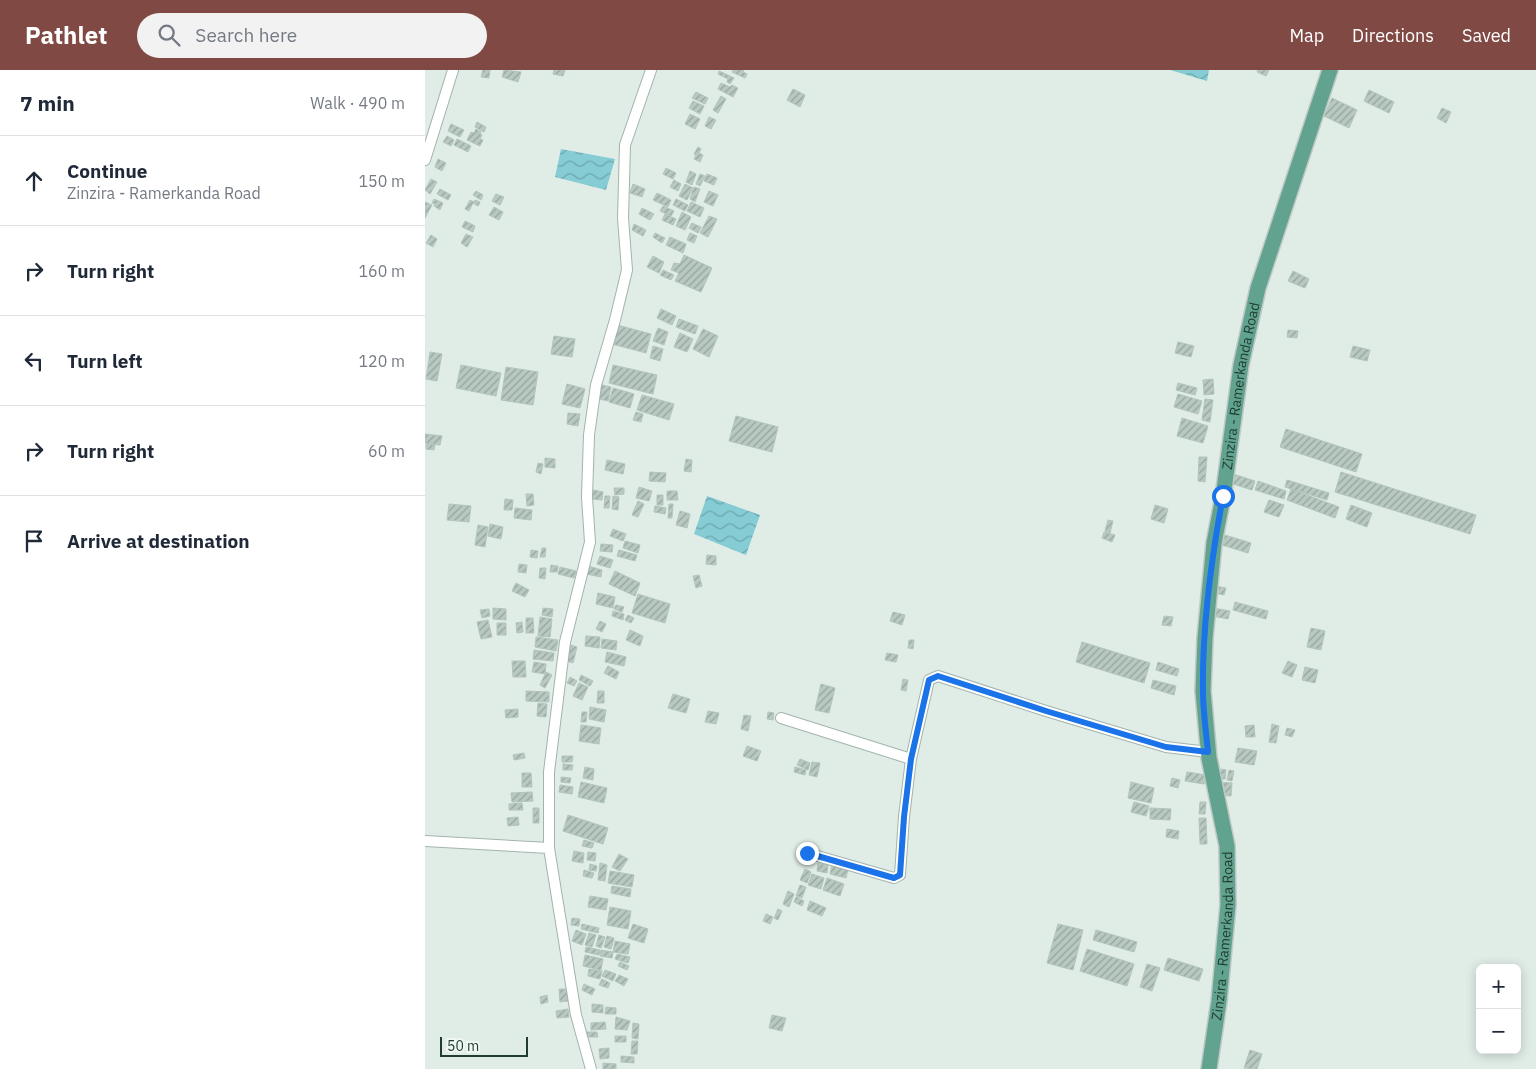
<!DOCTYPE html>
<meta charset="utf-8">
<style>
body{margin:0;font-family:"IBM Plex Sans",sans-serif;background:#f2f2f3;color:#1f2937}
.controls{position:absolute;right:15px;bottom:15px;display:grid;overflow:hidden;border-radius:8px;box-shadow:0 2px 12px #0003}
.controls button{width:45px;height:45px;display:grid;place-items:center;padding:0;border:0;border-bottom:1px solid #e0e1e3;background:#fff;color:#1f2937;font:25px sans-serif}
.scale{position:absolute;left:15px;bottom:12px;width:88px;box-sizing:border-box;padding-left:5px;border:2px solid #203d33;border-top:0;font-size:14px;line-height:18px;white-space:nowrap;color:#203d33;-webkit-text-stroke:4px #f1f8f4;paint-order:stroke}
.stop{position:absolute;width:15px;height:15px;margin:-11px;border:4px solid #1a73e8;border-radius:50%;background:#fff}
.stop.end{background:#1a73e8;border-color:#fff;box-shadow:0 1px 5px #0008}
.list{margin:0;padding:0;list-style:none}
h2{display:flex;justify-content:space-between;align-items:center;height:65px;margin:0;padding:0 20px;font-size:21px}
h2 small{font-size:16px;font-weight:400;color:#747a83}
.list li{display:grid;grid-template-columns:32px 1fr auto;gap:15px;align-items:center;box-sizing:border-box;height:90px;padding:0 20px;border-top:1px solid #e0e1e3}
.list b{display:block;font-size:19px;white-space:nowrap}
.list p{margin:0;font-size:16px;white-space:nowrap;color:#747a83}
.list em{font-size:16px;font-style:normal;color:#747a83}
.icon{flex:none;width:28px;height:28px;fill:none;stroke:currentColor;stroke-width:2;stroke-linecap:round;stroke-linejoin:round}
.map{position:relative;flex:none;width:1111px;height:999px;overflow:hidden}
header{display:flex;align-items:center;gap:30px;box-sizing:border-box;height:70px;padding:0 25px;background:#814943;color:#fff}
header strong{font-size:24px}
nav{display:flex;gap:28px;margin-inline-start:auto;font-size:18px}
.search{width:350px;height:45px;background:#f2f2f3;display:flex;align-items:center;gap:12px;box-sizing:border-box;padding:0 18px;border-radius:28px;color:#747a83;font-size:19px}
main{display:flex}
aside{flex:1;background:#fff}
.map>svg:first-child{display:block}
.water{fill:url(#water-waves)}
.building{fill:url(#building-hatch);stroke:#b2c5bc}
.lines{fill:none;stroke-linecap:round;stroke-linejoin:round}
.minor-casing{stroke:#a3b4ad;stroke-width:12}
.primary-casing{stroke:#c1c9c6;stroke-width:18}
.minor{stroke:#fff;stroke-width:10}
.primary{stroke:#62a38f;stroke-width:15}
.route{stroke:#1a73e8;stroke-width:6}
.labels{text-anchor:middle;stroke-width:4.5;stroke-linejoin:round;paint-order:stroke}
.street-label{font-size:14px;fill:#203d33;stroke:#f1f8f4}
</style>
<header>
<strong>Pathlet</strong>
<div class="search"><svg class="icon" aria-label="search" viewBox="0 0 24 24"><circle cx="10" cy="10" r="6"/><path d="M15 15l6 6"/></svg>Search here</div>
<nav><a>Map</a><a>Directions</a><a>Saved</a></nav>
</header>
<main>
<aside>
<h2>7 min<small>Walk · 490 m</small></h2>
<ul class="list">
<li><svg class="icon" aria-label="ahead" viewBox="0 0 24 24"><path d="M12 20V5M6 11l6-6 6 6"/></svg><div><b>Continue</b><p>Zinzira - Ramerkanda Road</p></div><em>150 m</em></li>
<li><svg class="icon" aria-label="right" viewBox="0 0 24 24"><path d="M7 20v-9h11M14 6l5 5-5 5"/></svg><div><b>Turn right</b></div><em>160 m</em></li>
<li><svg class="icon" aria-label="left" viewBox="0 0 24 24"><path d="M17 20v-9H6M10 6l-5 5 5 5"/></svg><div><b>Turn left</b></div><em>120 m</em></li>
<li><svg class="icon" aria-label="right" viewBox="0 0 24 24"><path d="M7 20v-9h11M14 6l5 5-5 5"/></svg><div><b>Turn right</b></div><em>60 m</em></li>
<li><svg class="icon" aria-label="arrive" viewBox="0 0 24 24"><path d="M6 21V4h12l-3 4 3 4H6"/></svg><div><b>Arrive at destination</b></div></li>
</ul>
</aside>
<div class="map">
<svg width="1111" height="999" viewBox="0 0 1111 999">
<defs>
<pattern id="water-waves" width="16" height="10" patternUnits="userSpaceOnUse" patternTransform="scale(1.25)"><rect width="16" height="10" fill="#85ccd4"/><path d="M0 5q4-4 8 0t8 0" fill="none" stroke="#6ca7ad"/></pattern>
<pattern id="building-hatch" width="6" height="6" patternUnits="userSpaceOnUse" patternTransform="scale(1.25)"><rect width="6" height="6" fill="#b8c9c1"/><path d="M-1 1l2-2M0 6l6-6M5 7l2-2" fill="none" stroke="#95a49d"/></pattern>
</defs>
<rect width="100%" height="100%" fill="#e0ece6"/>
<path class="water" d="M745,0h39l-2,11z
M136,79l54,10 -9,31 -51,-13z
M282,426l53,19 -14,40 -52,-21z"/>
<path class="building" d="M58,0h7l-1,8 -8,-1z
M79,0l17,2 -3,10 -16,-5z
M129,0h11l-2,6 -10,-2z
M308,0h11l-1,2 4,2 -2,4 -13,-6z
M833,0h11l-3,6 -9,-4z
M294,1l15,7 -4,6 -3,-2 1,-3 -10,-5z
M296,13l9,4 2,-2 6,3 -5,9 -15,-8z
M368,19l12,6 -5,12 -13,-7z
M944,20l25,12 -5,11 -25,-12z
M271,22l12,6 -3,6 -13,-6z
M296,26l5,3 -8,14 -5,-3z
M907,28l25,12 -8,18 -25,-12z
M268,31l11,5 -4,8 -11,-6z
M1017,38l9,4 -5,11 -9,-5z
M265,44l10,5 -5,10 -10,-5z
M284,47l7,3 -5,9 -6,-3z
M52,52l9,5 -2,5 -9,-5z
M26,54l13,6 -4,7 -12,-6z
M51,59l5,3 -1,2 2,1 -2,4 3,1 -3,6 -13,-6 4,-8 3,1z
M22,66l7,4 -3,6 -8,-4z
M32,69l14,7 -3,6 -14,-7z
M273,77l3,2 -2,4 4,2 -3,7 -6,-3 2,-4 -2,-1z
M13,89l8,4 -4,8 -7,-4z
M241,98l10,5 -3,6 -10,-5z
M265,101l6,3 -4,11 -6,-3z
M275,104l5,2 -5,10 -4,-2z
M282,104l10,4 -3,7 -10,-4z
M6,109l6,3 -7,12 -5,-4z
M249,110l7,4 -3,7 -8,-4z
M208,114l12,5 -3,8 -12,-4z
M260,114l8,4 -6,12 -8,-4z
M269,117l6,2 -5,13 -5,-3z
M15,119l11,6 -3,5 -11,-6z
M51,121l7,4 -2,5 -8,-5z
M284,121l9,4 -5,11 -9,-4z
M232,123l14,7 -3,7 -15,-7z
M71,124l8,3 -4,8 -8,-4z
M9,129l9,4 -3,7 -6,-4 1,-2 -3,-1z
M251,129l12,6 -3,6 -12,-6z
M45,130l4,2 1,-2 5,2 -2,4 -5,-3 -4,8 -4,-2z
M0,132l7,3 -7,13z
M266,132l13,6 -4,9 -13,-6z
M238,136l11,5 -3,5 -11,-5z
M69,137l9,5 -4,8 -10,-5z
M217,138l12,6 -4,6 -11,-6z
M257,142l9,5 -6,13 -9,-4z
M240,144l11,5 -3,6 -11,-5z
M284,146l8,3 -9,18 -8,-4z
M40,151l10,5 -2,6 -11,-5z
M267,153l9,4 -3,6 -9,-5z
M209,154l12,6 -3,6 -11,-6z
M230,163l10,5 -3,5 -9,-6z
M265,163l7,3 -3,7 -7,-3z
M41,164l7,3 -6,10 -6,-4z
M6,165l6,4 -4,8 -7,-4z
M245,167l16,7 -3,9 -17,-8z
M259,185l28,13 -11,24 -26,-11 4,-8 -8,-3 3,-7 6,1z
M228,186l11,6 -5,11 -12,-6z
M238,200l11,5 -3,5 -11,-5z
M868,201l16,8 -4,9 -17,-7z
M236,239l15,7 -4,9 -15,-7z
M254,249l19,7 -3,8 -19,-7z
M192,255l34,9 -5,19 -34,-9z
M233,258l10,4 -4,13 -11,-4z
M278,259l15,7 -9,21 -16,-8z
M863,260l10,1 -1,7 -10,-1z
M255,263l13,6 -6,13 -13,-5z
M129,266l21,3 -3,18 -21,-3z
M753,272l16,4 -3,11 -16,-4z
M228,276l10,3 -3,12 -10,-3z
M928,276l17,4 -3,11 -17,-4z
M5,282l12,2 -5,27 -11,-2z
M36,295l40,8 -5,23 -40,-8z
M188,295l44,10 -4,19 -44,-11z
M81,297l32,5 -5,33 -32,-5z
M788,309l1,15 -10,1 -1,-15z
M753,313l19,5 -2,7 -19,-5z
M142,314l18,5 -5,19 -18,-4z
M173,314l13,3 -3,14 -13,-3z
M188,318l21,6 -4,14 -21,-6z
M753,324l24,7 -4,13 -24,-7z
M217,325l32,9 -5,16 -32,-10z
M780,329l8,1 -3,22 -8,-2z
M211,342l7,2 -2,8 -8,-2z
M143,343l12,1 -2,12 -11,-2z
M311,346l42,11 -6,25 -43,-11z
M757,348l26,8 -5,17 -26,-7z
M861,359l76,25 -6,18 -76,-25z
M0,364l17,2 -2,9 -15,-2z
M1,374l9,1 -1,5 -8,-1z
M774,387h8l-2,25 -7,-1z
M120,388l10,1v9l-10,-1z
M261,389l6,1 -1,12 -7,-1z
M182,390l18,4 -2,10 -18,-4z
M113,393l5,1 -2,10 -5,-2z
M225,402l16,1 -1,9 -16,-1z
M916,402l135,43 -6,19 -135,-42z
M808,404l22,7 -3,9 -22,-7z
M862,410l42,13 -2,7 -42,-13z
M833,411l28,10 -2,8 -29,-9z
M214,417l13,4 -3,10 -13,-3z
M189,418h10v6l-9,1z
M866,419l48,18 -4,11 -48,-18z
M168,420l10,2 -1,8 -10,-1z
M242,421h10l1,9h-11z
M101,424h7l1,11 -7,1z
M232,425h6v10h-6z
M180,426h5l-1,12h-5z
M188,426l6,1 -1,13 -6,-1z
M80,429l8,1 -1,10h-8z
M844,430l15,5 -5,12 -15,-5z
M213,431l6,3 -6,13 -6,-2z
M24,434l22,2 -2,16 -22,-2z
M244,434h4l-1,14h-4z
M730,435l13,4 -4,14 -13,-4z
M926,435l21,8 -5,14 -21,-8z
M230,436l11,2 -1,6 -11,-2z
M90,438l17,2 -1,10 -17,-2z
M255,441l10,3 -3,14 -11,-3z
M683,450l5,1 -3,12 -5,-2z
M65,454l13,3 -2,12 -13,-3z
M53,455l10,2 -3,20 -10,-2z
M188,459l13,5 -3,7 -13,-5z
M679,462l11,3 -3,7 -10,-4z
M800,465l26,8 -3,10 -26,-8z
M200,471l15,4 -2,8 -15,-5z
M176,474l12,1 -1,7 -12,-1z
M117,478h4l-1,9h-5z
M106,480l7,1 -1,7 -7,-1z
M194,480l18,5 -2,6 -18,-5z
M282,485l9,1v9l-10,-1z
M175,486l13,4 -3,8 -13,-4z
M94,494l8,1 -1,8 -8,-1z
M126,495l7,1 -1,6h-7z
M163,496l14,4 -1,7 -15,-3z
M135,497l16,4 -2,7 -16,-4z
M115,498h6l-1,11 -6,-1z
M190,501l25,12 -5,13 -26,-12z
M274,505l3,11 -6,2 -3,-12z
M91,513l13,7 -4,7 -13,-6z
M790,516l11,2 -2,7 -10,-2z
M173,523l17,4 -2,11 -17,-4z
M213,524l32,10 -5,19 -33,-10z
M810,532l33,9 -2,8 -33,-9z
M191,535l8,2 -2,5 -8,-3z
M68,538l13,1v11l-13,-1z
M118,538l10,1 -1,8 -10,-2z
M788,538l17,3 -2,8 -16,-3z
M64,539l1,7 -8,2 -2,-8z
M188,541l11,3 -1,6 -11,-4z
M468,542l12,3 -3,10 -12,-4z
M203,545l6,3 -3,5 -6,-3z
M739,546l9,1 -2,9 -9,-1z
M115,547l12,2 -2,18 -12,-1z
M101,548h7l1,15h-8z
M63,550l4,17 -11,2 -4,-17z
M175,551l6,3 -4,8 -6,-3z
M97,552l1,10 -6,1 -1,-10z
M72,553h9v12h-9z
M886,558l14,3 -4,19 -14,-3z
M205,560l13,6 -3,10 -14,-6z
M161,566l14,1 -1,11 -14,-2z
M111,567l22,3 -2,11 -21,-4z
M177,569l15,2 -1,9 -15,-2z
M484,570h5l-1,9 -5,-1z
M657,572l68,21 -6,20 -68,-21z
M146,575l6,2 -4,16 -6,-2z
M109,580l20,3 -1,8 -20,-2z
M182,582l19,5 -2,9 -19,-4z
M462,583l11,2 -2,7 -11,-2z
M87,591h13l1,16h-13z
M863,591l9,4 -5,12 -10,-4z
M109,592l12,2 -1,10 -13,-2z
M733,592l21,7 -2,7 -21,-6z
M183,596l11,6 -3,7 -12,-6z
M880,597l13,3 -3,13 -13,-3z
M121,602l6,3 -7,13 -5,-3z
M156,605l12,6 -3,5 -11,-6z
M145,607l7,4 -3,5 -7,-3z
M478,609l5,1 -2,11 -5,-1z
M728,610l23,6 -2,9 -23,-7z
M154,613l9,4 -6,13 -9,-4z
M396,614l14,4 -6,25 -14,-3z
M101,621l23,1v10l-23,-1z
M173,621h6v12h-7z
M248,624l17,5 -4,14 -18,-5z
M113,633l9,1 -1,13 -9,-1z
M165,637l16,3 -2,12 -15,-3z
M93,639v8l-12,1 -1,-8z
M283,641l11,2 -3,11 -11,-2z
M157,642h5l-1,10h-5z
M343,642l6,1 -1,7 -6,-1z
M319,645l7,1 -3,15 -7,-2z
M847,654l7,2 -3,17 -7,-1z
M156,655l20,3 -2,16 -20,-3z
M829,655l1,12h-9l-1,-11z
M862,658l8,2 -3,7 -7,-2z
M322,676l14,5 -4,10 -14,-5z
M813,678l19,3 -3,14 -19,-3z
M99,683l1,5 -11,2 -1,-5z
M137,686h11l-1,6h-10z
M375,689l10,4 -2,7 -11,-5z
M387,692l8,1 -3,14 -8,-2z
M138,694l10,1 -1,5h-9z
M160,697l9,2 -1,11 -10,-2z
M370,697l11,3 -1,5 -11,-3z
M796,699l5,1 -1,9h-5z
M804,700l5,1 -2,10 -5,-1z
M762,702l19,3 -2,9 -19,-3z
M97,703h9l1,14h-10z
M136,707l10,1 -1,5 -9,-1z
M747,708l8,2 -2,8 -8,-2z
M156,712l26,6 -3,15 -26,-6z
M706,712l23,6 -3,15 -23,-5z
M794,712l13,1 -1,13 -12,-1z
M135,715l13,2 -1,7 -13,-2z
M107,722l1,9 -21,1 -1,-9z
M709,732l15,4 -3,10 -15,-4z
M775,732h6l-1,12h-6z
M97,733l1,7h-14v-6z
M108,738h6v15h-6z
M725,738l21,1 -1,11 -20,-1z
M143,745l40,13 -5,16 -40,-13z
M93,747l1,8 -11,1 -1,-8z
M774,748h7l1,26h-7z
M742,759l12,2 -1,8 -12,-2z
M159,770l10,3 -2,5 -10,-2z
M149,781l10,2 -1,10 -11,-2z
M163,782l8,1 -1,8 -8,-1z
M194,784l9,5 -8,12 -8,-4z
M175,793l7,2 -2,16 -7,-1z
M393,793l10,2 -1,8 -10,-2z
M165,794l7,2 -1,5 -7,-1z
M407,795l16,4 -2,9 -16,-4z
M380,799l6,3 -4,11 -7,-3z
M159,800l10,3 -2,5 -9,-2z
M185,801l24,4 -2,12 -24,-4z
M387,804l12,4 -3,11 -13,-4z
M402,808l17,6 -4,12 -17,-6z
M375,815l6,2 -4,11 -6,-2z
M187,816l19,3 -1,8 -19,-4z
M363,821l6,3 -5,13 -6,-3z
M165,826l18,3 -2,11 -18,-3z
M371,827l8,4 -2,5 -8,-4z
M385,831l16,7 -4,8 -15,-6z
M185,837l21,4 -3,18 -21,-4z
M353,839l4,2 -4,9 -4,-2z
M341,844l7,3 -3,7 -7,-3z
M147,848l8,1 -1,7 -8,-1z
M157,854l17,4 -1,5 -17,-4z
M208,854l15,5 -4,14 -16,-5z
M633,854l25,6 -10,40 -26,-7z
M151,860l10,4 -4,11 -10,-4z
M671,860l41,12 -3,10 -41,-12z
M164,863l7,2 -4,12 -7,-2z
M174,865l6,2 -4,11 -5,-2z
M182,866l7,2 -3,11 -7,-2z
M190,871l15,3 -2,10 -15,-2z
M161,877l14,3 -1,5 -14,-3z
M662,879l47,15 -7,22 -47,-15z
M176,880l12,2 -1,6 -12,-2z
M192,884l13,3 -2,6 -13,-4z
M160,885l18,4 -2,11 -18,-4z
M743,888l35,11 -4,12 -35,-11z
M195,892l9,4 -2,4 -9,-4z
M722,894l13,4 -8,23 -12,-4z
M164,899l13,2 -2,8 -12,-3z
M180,900l11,4 -3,7 -11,-5z
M194,905l9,4 -4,7 -9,-5z
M177,909l8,4 -2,5 -9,-3z
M159,914l11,5 -3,6 -10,-5z
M134,919h9v12l-8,1z
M122,925l1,7 -7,2 -1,-7z
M167,934l11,1v8l-11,-1z
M181,937l10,1v6h-11z
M143,939l1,8 -12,1 -1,-7z
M347,945l14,3 -4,13 -13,-3z
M191,947l14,4 -3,9 -12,-1z
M180,952l1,7 -15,1v-7z
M208,953l6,1 -1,15 -6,-1z
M161,962h11l1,5h-12z
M190,966h11v6h-11z
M207,971h6l-1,13h-6z
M184,978v10l-9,1 -1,-10z
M825,980l12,4 -5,15 -13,-1z
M196,986l13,1v6l-13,-1z
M178,993l13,1v5h-13z"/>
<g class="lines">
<g class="minor-casing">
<path id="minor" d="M0,90l28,-90
M356,648l130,41
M0,771l124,7
M382,783l87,25 6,-3 4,-58 7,-58 18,-79 9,-4 108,35 120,36 42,5
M166,999l-15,-54 -27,-167v-76l16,-130 25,-100 -3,-45 2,-62 7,-50 19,-65 12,-50 -4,-52 2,-73 26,-75"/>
</g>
<g class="primary-casing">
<g id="primary">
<path id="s1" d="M784,999l10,-68 9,-96 -1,-59 -18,-88 -6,-67 2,-53 9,-95 9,-46 18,-132 17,-77 72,-218"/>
</g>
</g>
<use href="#minor" class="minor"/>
<use href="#primary" class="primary"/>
</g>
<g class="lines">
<path class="route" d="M382,783l87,25 6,-3 4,-58 7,-58 18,-79 9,-4 108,35 120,36 42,5c-2,-21 -5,-41 -5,-61 -1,-65 8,-131 20,-195"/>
</g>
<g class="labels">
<g class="street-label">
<text dy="5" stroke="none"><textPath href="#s1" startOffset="689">Zinzira - Ramerkanda Road</textPath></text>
<text dy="5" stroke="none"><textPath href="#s1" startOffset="134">Zinzira - Ramerkanda Road</textPath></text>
</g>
</g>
</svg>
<div class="controls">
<button>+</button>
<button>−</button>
</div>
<div class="scale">50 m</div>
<div class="stop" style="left:798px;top:426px"></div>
<div class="stop end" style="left:382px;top:783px"></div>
</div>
</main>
